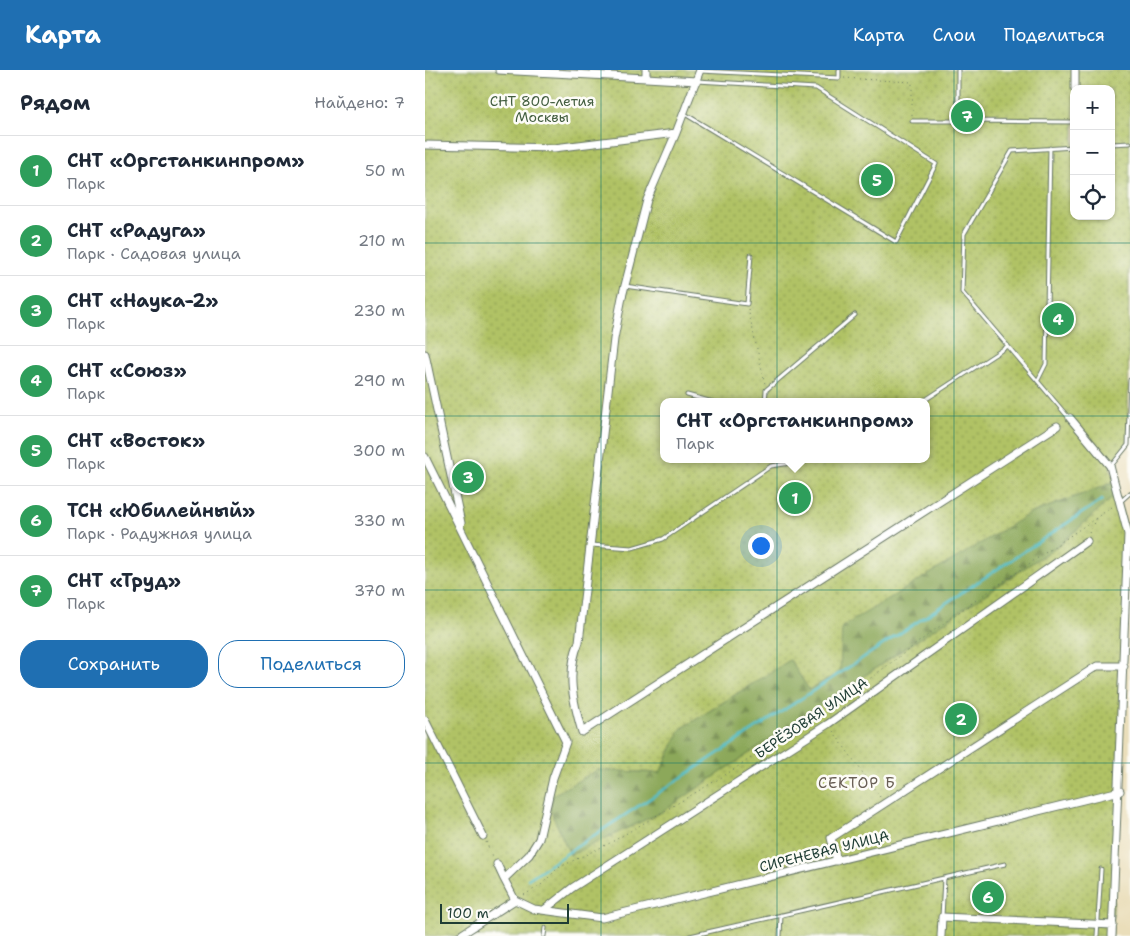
<!DOCTYPE html>
<html lang="ru">
<meta charset="utf-8">
<style>
body{margin:0;font-family:"Shantell Sans",sans-serif;background:#f6f6f7;color:#1f2937}
.controls{position:absolute;right:15px;top:15px;display:grid;overflow:hidden;border-radius:10px;box-shadow:0 1px 4px #0004}
.controls button{width:45px;height:45px;display:grid;place-items:center;padding:0;border:0;border-bottom:1px solid #e0e1e3;background:#fff;color:#1f2937;font:25px sans-serif}
.scale{position:absolute;left:15px;bottom:12px;width:129px;box-sizing:border-box;padding-left:5px;border:2px solid #1f3d34;border-top:0;font-size:14px;line-height:18px;white-space:nowrap;color:#1f3d34;-webkit-text-stroke:4px #fdfcf7;paint-order:stroke}
.you{position:absolute;left:335px;top:475px;width:18px;height:18px;margin:-12px;border:4px solid #fff;border-radius:50%;background:#1a73e8;box-shadow:0 0 0 8px #1a73e833}
.badge{display:grid;place-items:center;width:32px;height:32px;border-radius:50%;background:#1f6fb2;color:#fff;font-size:16px;font-weight:700}
.pin{position:absolute;translate:-50% -50%;border:2px solid #fff;box-shadow:0 1px 5px #0006}
.popup{position:absolute;left:235px;top:328px;width:270px;height:65px;box-sizing:border-box;display:grid;place-content:center;border-radius:10px;background:#fff;filter:drop-shadow(0 1px 4px #0005);font-size:16px;white-space:nowrap;color:#747a83}
.popup b{font-size:19px;color:#1f2937}
.popup::after{content:'';position:absolute;left:50%;top:100%;margin-left:-10px;border:10px solid transparent;border-top-color:#fff}
.list{margin:0;padding:0;list-style:none}
h2{display:flex;justify-content:space-between;align-items:center;height:65px;margin:0;padding:0 20px;font-size:21px}
h2 small{font-size:16px;font-weight:400;color:#747a83}
.list li{display:grid;grid-template-columns:32px 1fr auto;gap:15px;align-items:center;box-sizing:border-box;height:70px;padding:0 20px;border-top:1px solid #e0e1e3}
.list b{display:block;font-size:19px;white-space:nowrap}
.list p{margin:0;font-size:16px;white-space:nowrap;color:#747a83}
.list em{font-size:16px;font-style:normal;color:#747a83}
.actions{display:flex;gap:10px;padding:15px 20px}
.actions a{flex:1;padding:11px 0;border:1px solid #1f6fb2;border-radius:20px;text-align:center;font-size:18px;color:#1f6fb2}
.actions .main{background:#1f6fb2;color:#fff}
.icon{flex:none;width:28px;height:28px;fill:none;stroke:currentColor;stroke-width:2;stroke-linecap:round;stroke-linejoin:round}
.map{position:relative;flex:none;width:705px;height:866px;overflow:hidden}
header{display:flex;align-items:center;gap:30px;box-sizing:border-box;height:70px;padding:0 25px;background:#1f6fb2;color:#fff}
header strong{font-size:24px}
nav{display:flex;gap:28px;margin-inline-start:auto;font-size:18px}
main{display:flex}
aside{flex:1;background:#fff}
.map>svg:first-child{display:block}
.grass{fill:url(#grass-dots);stroke:#68804c;fill-rule:evenodd}
.forest{fill:url(#forest-firs);stroke:#567247}
.lines{fill:none;stroke-linecap:round;stroke-linejoin:round}
.stream{stroke:#52bfc9;stroke-width:2.5}
.service-casing{stroke:#667563;stroke-width:5}
.minor-casing{stroke:#667563;stroke-width:9}
.path{stroke:#667563;stroke-width:1;stroke-dasharray:1 4;stroke-linecap:butt}
.service{stroke:#fff;stroke-width:3}
.minor{stroke:#fff;stroke-width:7}
.grid{fill:none;stroke:#0f766e;stroke-width:1;stroke-opacity:0.55}
.labels{text-anchor:middle;stroke-width:5;stroke-linejoin:round;paint-order:stroke}
.park-label{font-size:14px;fill:#435e40;stroke:#fdfcf7}
.street-label{font-size:14px;fill:#1f3d34;stroke:#fdfcf7}
.neighbourhood-label{font-size:15px;letter-spacing:1px;fill:#695f55;stroke:#fdfcf7}
</style>
<header>
<strong>Карта</strong>
<nav><a>Карта</a><a>Слои</a><a>Поделиться</a></nav>
</header>
<main>
<aside>
<h2>Рядом<small>Найдено: 7</small></h2>
<ul class="list">
<li><span class="badge" style="background:#2e9e5b">1</span><div><b>СНТ «Оргстанкинпром»</b><p>Парк</p></div><em>50 m</em></li>
<li><span class="badge" style="background:#2e9e5b">2</span><div><b>СНТ «Радуга»</b><p>Парк · Садовая улица</p></div><em>210 m</em></li>
<li><span class="badge" style="background:#2e9e5b">3</span><div><b>СНТ «Наука-2»</b><p>Парк</p></div><em>230 m</em></li>
<li><span class="badge" style="background:#2e9e5b">4</span><div><b>СНТ «Союз»</b><p>Парк</p></div><em>290 m</em></li>
<li><span class="badge" style="background:#2e9e5b">5</span><div><b>СНТ «Восток»</b><p>Парк</p></div><em>300 m</em></li>
<li><span class="badge" style="background:#2e9e5b">6</span><div><b>ТСН «Юбилейный»</b><p>Парк · Радужная улица</p></div><em>330 m</em></li>
<li><span class="badge" style="background:#2e9e5b">7</span><div><b>СНТ «Труд»</b><p>Парк</p></div><em>370 m</em></li>
</ul>
<div class="actions"><a class="main">Сохранить</a><a>Поделиться</a></div>
</aside>
<div class="map">
<svg width="705" height="866" viewBox="0 0 705 866">
<defs>
<pattern id="grass-dots" width="8" height="8" patternUnits="userSpaceOnUse" patternTransform="scale(1.25)"><rect width="8" height="8" fill="#b0c265"/><path d="M2 2h.1M6 6h.1" fill="none" stroke="#8f9f54" stroke-width="1.8" stroke-linecap="round"/></pattern>
<pattern id="forest-firs" width="22" height="20" patternUnits="userSpaceOnUse" patternTransform="scale(1.25)"><rect width="22" height="20" fill="#8ca85a"/><path d="M5 1l3.5 6h-7zM16 11l3.5 6h-7z" fill="#728a4b"/></pattern>
</defs>
<rect width="100%" height="100%" fill="#fdfcf7"/>
<filter id="ink" filterUnits="userSpaceOnUse"><feTurbulence type="fractalNoise" baseFrequency=".02" numOctaves="2"/><feDisplacementMap in="SourceGraphic" scale="10" xChannelSelector="R" yChannelSelector="G"/><feConvolveMatrix kernelMatrix="1 2 1 2 8 2 1 2 1" color-interpolation-filters="sRGB"/></filter>
<filter id="wash" filterUnits="userSpaceOnUse"><feTurbulence type="fractalNoise" baseFrequency=".0096" numOctaves="4" result="noise"/><feDisplacementMap in="SourceGraphic" scale="20" xChannelSelector="R" yChannelSelector="G"/><feGaussianBlur stdDeviation="1.12" result="paint"/><feColorMatrix in="noise" values="0 0 0 0 0 0 0 0 0 0 0 0 0 0 0 0 0 1.4 0 .05"/><feComposite in="paint" operator="in"/></filter>
<g filter="url(#wash)">
<rect width="100%" height="100%" fill="#eadeba"/>
<path class="grass" d="M0,0h705l-2,375 -18,21 5,16 -86,32 -189,158 -31,18 -19,-30 -109,69 -21,44 -63,-3 65,42 401,-270 54,-49 11,41 -16,402h-687zM649,19h37v127h-37zM239,332h262v57h-262z"/>
<path class="forest" d="M690,412l2,11 -54,49 -401,270 -92,43 -20,-46 3,-14 44,-25 63,3 21,-44 109,-69 19,30 31,-18 2,-45 187,-113z"/>
<g class="lines">
<path class="stream" d="M103,809l574,-379"/>
</g>
</g>
<g filter="url(#ink)">
<g class="lines">
<g class="service-casing">
<path id="service" d="M275,1l139,7v-8
M260,44l211,128 40,-78 -120,-76 -119,-7
M487,51h46v-51
M533,51l116,1
M686,74l19,-1
M200,216l122,18 4,-49
M613,310l8,-16 4,-216
M262,325l26,7
M340,332l1,-12 6,-5 83,-70
M497,332l86,-56
M644,348l-107,-126 2,-58 48,-83 62,-4
M686,396l17,-21 2,-65
M695,432l10,-9
M166,475l41,3 31,-9 108,-73 47,-7
M517,847l2,-39
M119,866l1,-8
M265,866l315,-72
M355,866l1,-21
M672,866l4,-67"/>
</g>
<g class="minor-casing">
<path id="minor" d="M74,0l147,8v-8
M221,8l51,3
M650,19v-19
M251,63l-29,67 -25,97 -8,42 -35,303c-13,31 -6,59 3,90l475,-306
M0,75l129,3 122,-15 24,-63
M0,284l36,169
M645,348l40,48 18,68 -16,402
M0,387l141,285 -13,36 -14,61 -10,16 -25,24 11,21
M0,650l58,116
M412,791l-6,-23 266,-172h27
M72,794l7,15
M119,840l28,-22 256,-164 259,-183
M34,866l56,-36 19,9 68,9 518,-127
M516,866l1,-19 171,8"/>
</g>
<path class="path" d="M419,8l68,4v33
M323,239l17,75
M664,463l7,-15 16,-11
M408,661l47,66
M61,772l7,15
M99,825l17,-10 17,-17 52,-25 112,-66 130,-85 104,-78 140,-96"/>
<use href="#service" class="service"/>
<use href="#minor" class="minor"/>
</g>
</g>
<path class="grid" d="M176,0v866M352,0v866M529,0v866M0,173h705M0,346h705M0,520h705M0,693h705"/>
<g class="labels">
<g class="park-label">
<text x="117" y="36">СНТ 800-летия<tspan x="117" dy="16">Москвы</tspan></text>
</g>
<g class="street-label">
<text transform="translate(386 648) rotate(-34)" y="5">БЕРЁЗОВАЯ УЛИЦА</text>
<text transform="translate(399 781) rotate(-14)" y="5">СИРЕНЕВАЯ УЛИЦА</text>
</g>
<g class="neighbourhood-label">
<text x="432" y="718">СЕКТОР Б</text>
</g>
</g>
</svg>
<div class="controls">
<button>+</button>
<button>−</button>
<button><svg class="icon" aria-label="locate" viewBox="0 0 24 24"><circle cx="12" cy="12" r="6"/><path d="M12 2v4M12 18v4M2 12h4M18 12h4"/></svg></button>
</div>
<div class="scale">100 m</div>
<div class="you"></div>
<div class="pin badge" style="left:370px;top:428px;background:#2e9e5b">1</div>
<div class="popup"><b>СНТ «Оргстанкинпром»</b>Парк</div>
<div class="pin badge" style="left:536px;top:649px;background:#2e9e5b">2</div>
<div class="pin badge" style="left:43px;top:407px;background:#2e9e5b">3</div>
<div class="pin badge" style="left:633px;top:249px;background:#2e9e5b">4</div>
<div class="pin badge" style="left:452px;top:110px;background:#2e9e5b">5</div>
<div class="pin badge" style="left:563px;top:827px;background:#2e9e5b">6</div>
<div class="pin badge" style="left:542px;top:46px;background:#2e9e5b">7</div>
</div>
</main>
